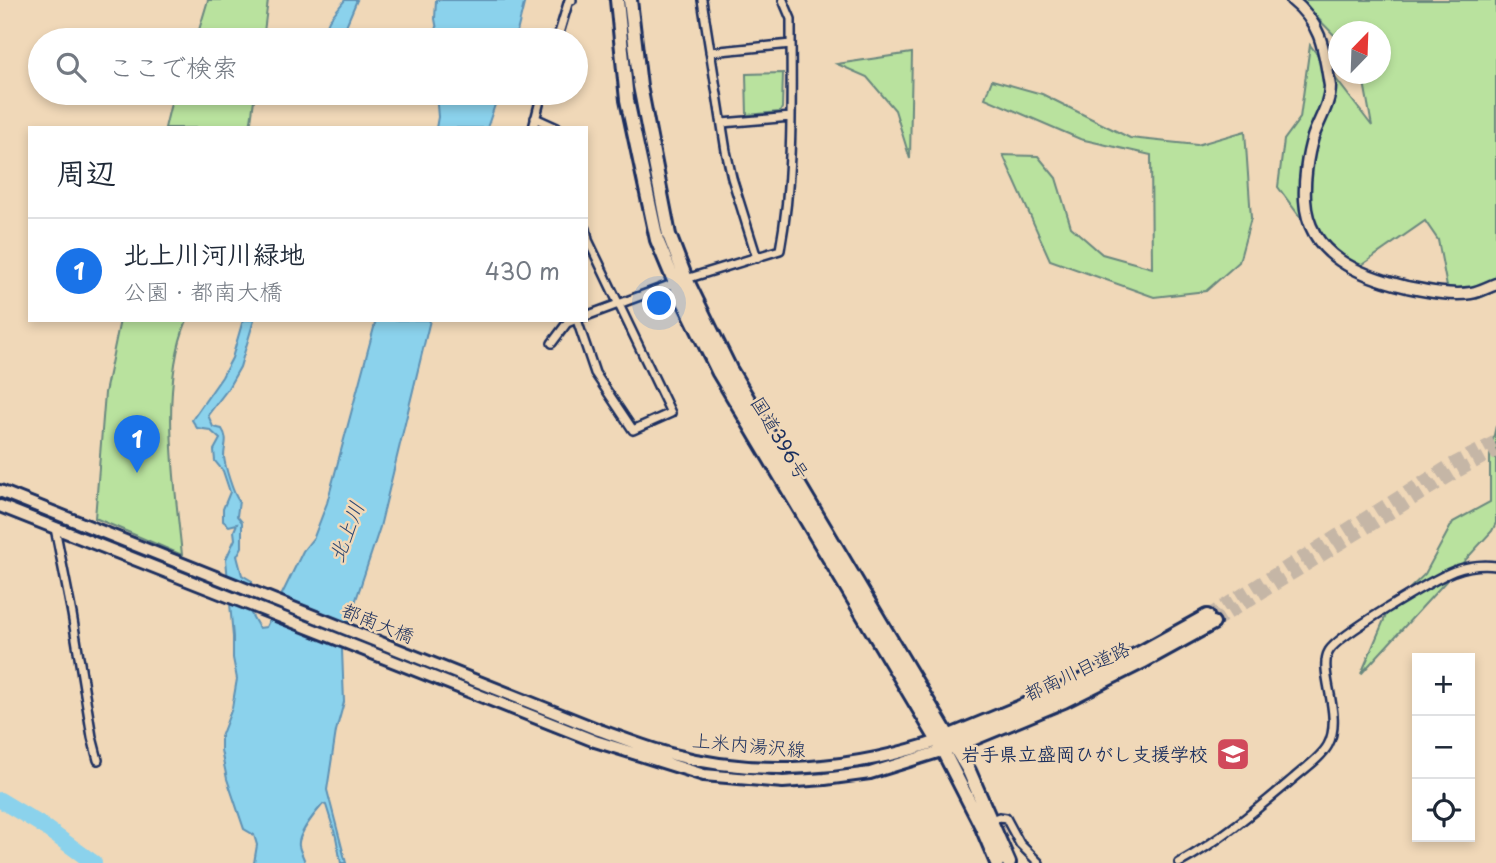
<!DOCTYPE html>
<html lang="ja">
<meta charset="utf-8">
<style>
body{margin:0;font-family:"Playpen Sans","Klee One",sans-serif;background:#f6f6f7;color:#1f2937}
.controls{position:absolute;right:21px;bottom:21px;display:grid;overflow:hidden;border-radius:0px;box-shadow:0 4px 10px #0003}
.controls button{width:63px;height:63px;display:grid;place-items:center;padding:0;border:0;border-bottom:2px solid #e0e1e3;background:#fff;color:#1f2937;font:35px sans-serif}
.compass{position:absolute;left:1328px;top:21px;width:63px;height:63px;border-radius:50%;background:#fff;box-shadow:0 4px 10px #0003;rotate:23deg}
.you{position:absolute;left:660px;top:304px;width:24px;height:24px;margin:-18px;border:5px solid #fff;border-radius:50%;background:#1a73e8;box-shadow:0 0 0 10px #1a73e833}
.badge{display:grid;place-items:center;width:46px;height:46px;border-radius:50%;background:#1a73e8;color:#fff;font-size:23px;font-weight:700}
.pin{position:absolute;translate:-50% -58px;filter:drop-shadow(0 2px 4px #0008)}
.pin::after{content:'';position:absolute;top:37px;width:24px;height:21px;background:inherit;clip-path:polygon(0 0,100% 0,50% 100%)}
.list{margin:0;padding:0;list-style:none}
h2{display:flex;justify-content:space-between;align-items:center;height:91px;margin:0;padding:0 28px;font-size:30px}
h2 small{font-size:23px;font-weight:400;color:#747a83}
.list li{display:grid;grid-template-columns:46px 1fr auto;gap:21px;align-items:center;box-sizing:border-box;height:105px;padding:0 28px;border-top:2px solid #e0e1e3}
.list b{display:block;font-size:26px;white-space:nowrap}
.list p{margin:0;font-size:23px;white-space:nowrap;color:#747a83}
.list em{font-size:23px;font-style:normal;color:#747a83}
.icon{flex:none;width:38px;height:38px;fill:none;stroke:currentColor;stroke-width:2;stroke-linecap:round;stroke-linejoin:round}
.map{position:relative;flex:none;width:1496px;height:863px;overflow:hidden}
.search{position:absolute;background:#fff;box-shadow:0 4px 10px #0003;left:28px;top:28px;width:560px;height:77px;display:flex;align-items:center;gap:18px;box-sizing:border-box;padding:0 24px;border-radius:38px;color:#747a83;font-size:26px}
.panel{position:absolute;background:#fff;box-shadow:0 4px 10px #0003;left:28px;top:126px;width:560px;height:196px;border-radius:0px}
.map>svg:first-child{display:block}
.green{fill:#b9e29e;stroke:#6a887e;stroke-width:2}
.water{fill:#8bd2ec;stroke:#5e91b3;stroke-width:2}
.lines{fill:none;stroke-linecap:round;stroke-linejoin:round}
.river{stroke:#8bd2ec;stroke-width:16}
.highway-tunnel{stroke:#c5b6a6;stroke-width:12;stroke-dasharray:12 6;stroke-linecap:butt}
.street-casing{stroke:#1b2f5e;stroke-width:12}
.secondary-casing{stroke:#1b2f5e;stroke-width:15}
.primary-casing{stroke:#1b2f5e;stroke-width:16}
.highway-casing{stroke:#1b2f5e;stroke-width:18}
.street{stroke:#f0d8b8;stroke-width:7}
.secondary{stroke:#f0d8b8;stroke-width:10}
.primary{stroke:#f0d8b8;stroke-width:10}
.highway{stroke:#f0d8b8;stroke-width:12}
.labels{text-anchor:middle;stroke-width:5;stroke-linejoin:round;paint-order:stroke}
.street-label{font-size:19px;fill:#1b2f5e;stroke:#f0d8b8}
.poi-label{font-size:19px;font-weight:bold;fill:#1b2f5e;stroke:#f0d8b8;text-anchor:end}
.water-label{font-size:21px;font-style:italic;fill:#2c4773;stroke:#f0d8b8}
</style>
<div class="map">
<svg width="1496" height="863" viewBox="0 0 1496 863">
<rect width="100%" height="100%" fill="#f0d8b8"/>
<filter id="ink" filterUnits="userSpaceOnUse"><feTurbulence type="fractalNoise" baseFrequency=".0143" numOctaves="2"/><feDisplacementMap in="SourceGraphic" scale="14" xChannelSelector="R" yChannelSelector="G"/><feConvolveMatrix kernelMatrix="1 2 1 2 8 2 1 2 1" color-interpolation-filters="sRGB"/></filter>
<g filter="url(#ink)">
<path class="green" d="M208,0h60l-5,40h-67z
M1300,0h196v291l-19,8 -30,-12 -9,-47 -13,-19 -69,48 -56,-52 -22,-30 6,-47 16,-22 10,-73 62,81 -8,-44 -4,-8h20v-42h-42v7z
M912,53l-2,106 -15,-49 -28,-33 -30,-13z
M783,73l-1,35 -2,4 -33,3 -1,-41z
M992,80l50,14 88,44 67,7 48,-14 6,87 -12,44 -33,29 -52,6 -104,-37 -47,-105 35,1 18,22 15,49 31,27 50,14 -1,-113 -71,-16 -95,-41z
M177,93h78l-5,35h-85l7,-29z
M120,320h67c-28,67 -12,164 -5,235l-87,-37 10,-125z
M1496,426v97l-4,8 -131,143 28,-66 36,-34 28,-52 37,-20v-49z"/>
<path class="water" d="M345,0h12l-17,40h-11l2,-5 -6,-5 4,-10z
M436,0h89l-10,40h-76l-4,-21z
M436,93h63l-12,35h-51l2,-11z
M243,320h11l-14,47 -13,23 -19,25 5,12 9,2c7,10 2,17 2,28 1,9 9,37 15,44l-2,15 5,6v25l-5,9 5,19 10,6 -2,31 9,16 7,-1 37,-76 11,-14 13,-34 49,-183h54l-50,207 -30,91 -8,32 2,52 -8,29 -9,59 19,73h-5l-5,-26 -10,-32 -3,-1c-7,8 -26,31 -24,42 1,6 5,11 6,17h-51l3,-18 -3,-10 -10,-6 -17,-50 -6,-29v-13l11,-29 5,-29 -4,-21v-21l-7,-78 9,-20 -1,-8 3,-7 -8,2 -6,-5v-12l7,-17 -7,-21 -8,-10 -1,-11 6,-11 -10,-9 -13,-2 -5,-8 30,-43 10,-19z"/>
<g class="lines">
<path class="river" d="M0,800l40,24 54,39"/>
<path class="highway-tunnel" d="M1207,616l243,-151 46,-24
M1213,623l244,-151 39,-21"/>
<g class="street-casing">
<path id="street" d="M702,0l24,151 6,27 25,80
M557,40l12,-40h3
M710,52l81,-8
M535,118l22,10
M722,123l69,-6
M533,128l9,-35
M586,316l100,-37 94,-29c14,-76 11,-154 11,-231l-8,-19
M577,320l18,53 38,57 38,-17 -83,-173 -2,-11
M552,343l15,-20 7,-3
M55,528l17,86 20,123 6,23
M987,822l12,-5 7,1 14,26 19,19
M1179,863c42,-23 78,-54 115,-85 11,-10 27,-20 34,-33 16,-30 -11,-74 1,-94 9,-16 105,-72 125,-80 14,-5 28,-7 42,-5"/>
</g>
<g class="secondary-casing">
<path id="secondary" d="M1292,0c30,24 32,50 38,86 0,18 -11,34 -17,51 -6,19 -9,44 -8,63 3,56 56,76 102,87 20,4 44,9 64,6 8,-1 17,-6 25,-9"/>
</g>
<g class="primary-casing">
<path id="primary" d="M0,491l599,239c23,8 47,18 71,24 90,24 186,16 274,-15
M0,506l595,235 109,34 79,7 42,-3 45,-6 81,-25"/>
</g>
<g class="highway-casing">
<path id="highway" d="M617,0l10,100 30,140 18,43 44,90 219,368 43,84 16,38
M630,0l10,86 29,149 17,44 44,90 239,402 40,92
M950,736l109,-45 81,-38 67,-37
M955,746l109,-45 78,-39 71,-39"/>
</g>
<use href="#street" class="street"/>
<use href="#secondary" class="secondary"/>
<use href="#primary" class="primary"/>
<use href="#highway" class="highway"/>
</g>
</g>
<defs>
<g id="school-square" transform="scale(1.75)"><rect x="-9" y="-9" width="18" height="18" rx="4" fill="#d1495b" stroke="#f0d8b8"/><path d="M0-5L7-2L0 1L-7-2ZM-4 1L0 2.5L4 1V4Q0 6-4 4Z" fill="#fff"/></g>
</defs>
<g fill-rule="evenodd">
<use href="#school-square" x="1233" y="754"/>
</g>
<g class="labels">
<g class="street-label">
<text transform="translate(780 438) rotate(59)" y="7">国道396号</text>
<text transform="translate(378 623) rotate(22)" y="7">都南大橋</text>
<text transform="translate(1077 671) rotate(-25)" y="7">都南川目道路</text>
<text transform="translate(749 745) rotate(5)" y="7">上米内湯沢線</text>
</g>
<g class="poi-label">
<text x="1208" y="761">岩手県立盛岡ひがし支援学校</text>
</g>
<g class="water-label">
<text transform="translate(347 532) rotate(-69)" y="7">北上川</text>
</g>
</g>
</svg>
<div class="controls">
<button>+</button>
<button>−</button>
<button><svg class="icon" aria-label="locate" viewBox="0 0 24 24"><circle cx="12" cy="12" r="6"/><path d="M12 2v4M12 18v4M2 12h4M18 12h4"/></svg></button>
</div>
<svg class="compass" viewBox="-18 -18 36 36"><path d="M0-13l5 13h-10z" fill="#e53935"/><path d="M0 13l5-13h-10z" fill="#747a83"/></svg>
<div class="you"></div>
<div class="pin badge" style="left:137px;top:473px">1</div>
<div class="search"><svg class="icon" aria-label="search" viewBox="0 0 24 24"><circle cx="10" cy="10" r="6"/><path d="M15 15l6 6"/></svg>ここで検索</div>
<section class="panel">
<h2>周辺<small></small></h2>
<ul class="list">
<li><span class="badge">1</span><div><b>北上川河川緑地</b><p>公園 · 都南大橋</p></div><em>430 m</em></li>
</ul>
</section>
</div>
